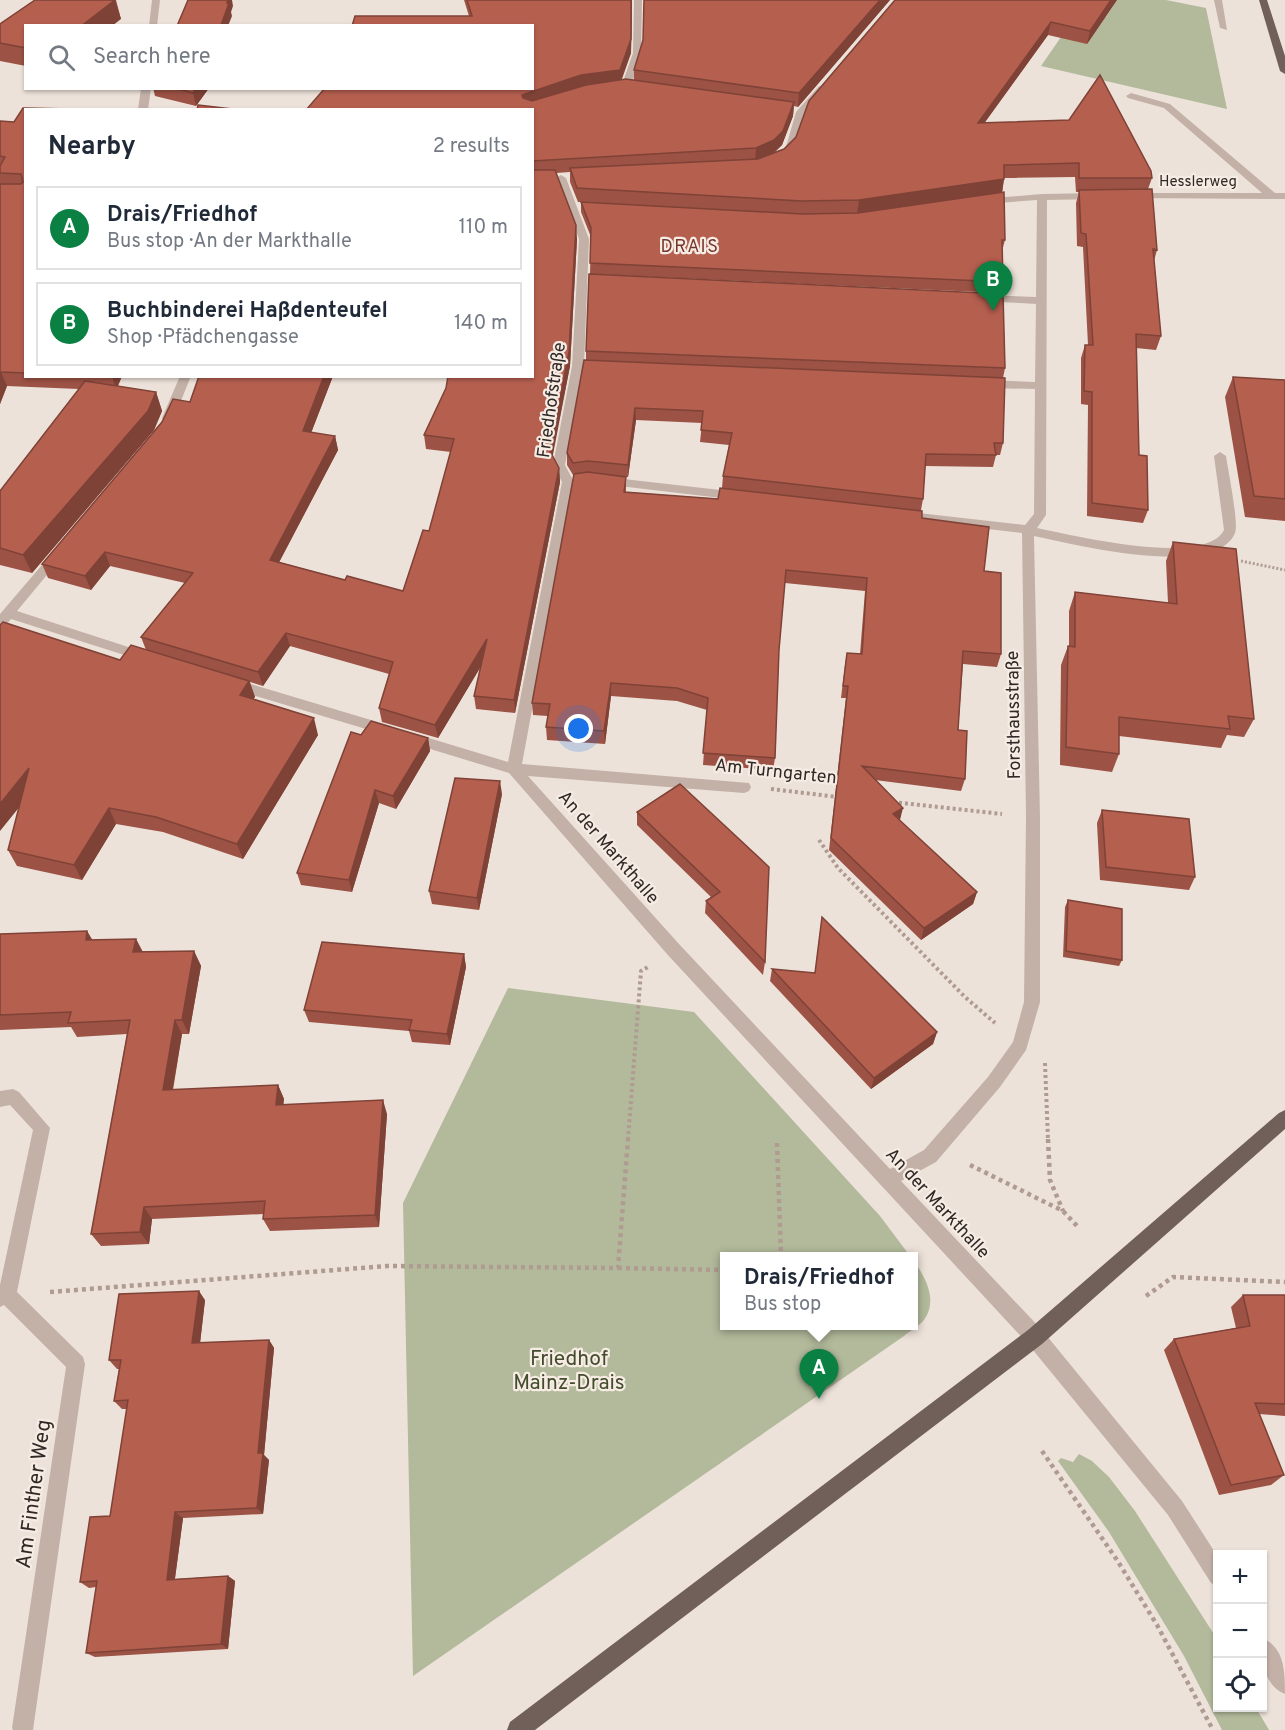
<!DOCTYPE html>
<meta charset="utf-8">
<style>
body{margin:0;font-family:Overpass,sans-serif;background:#f2f2f3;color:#1f2937}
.controls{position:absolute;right:18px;bottom:18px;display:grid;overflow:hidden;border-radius:0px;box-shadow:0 2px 4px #0004}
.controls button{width:54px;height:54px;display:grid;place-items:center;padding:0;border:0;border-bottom:2px solid #e0e1e3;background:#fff;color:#1f2937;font:30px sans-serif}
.you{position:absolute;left:579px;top:729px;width:21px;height:21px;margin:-15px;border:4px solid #fff;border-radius:50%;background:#1a73e8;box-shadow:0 0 0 9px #1a73e833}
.badge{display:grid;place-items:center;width:39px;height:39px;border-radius:50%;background:#0b8043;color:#fff;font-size:20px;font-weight:700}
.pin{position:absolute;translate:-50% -50px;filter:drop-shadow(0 2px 3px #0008)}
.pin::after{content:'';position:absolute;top:32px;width:21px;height:18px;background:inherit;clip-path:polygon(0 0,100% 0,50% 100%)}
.popup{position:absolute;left:720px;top:1252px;width:198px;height:78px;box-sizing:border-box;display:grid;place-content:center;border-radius:0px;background:#fff;filter:drop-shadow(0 2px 4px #0005);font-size:20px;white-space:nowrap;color:#747a83}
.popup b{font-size:22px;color:#1f2937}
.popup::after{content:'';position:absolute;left:50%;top:100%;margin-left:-12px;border:12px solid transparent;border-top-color:#fff}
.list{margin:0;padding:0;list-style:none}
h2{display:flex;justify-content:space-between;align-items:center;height:78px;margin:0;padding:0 24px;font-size:26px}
h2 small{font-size:20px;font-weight:400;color:#747a83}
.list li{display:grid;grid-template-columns:39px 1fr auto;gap:18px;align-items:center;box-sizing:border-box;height:84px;margin:0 12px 12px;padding:0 12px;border:2px solid #e0e1e3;border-radius:0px}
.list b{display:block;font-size:22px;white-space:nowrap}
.list p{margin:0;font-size:20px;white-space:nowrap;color:#747a83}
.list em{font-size:20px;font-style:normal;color:#747a83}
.icon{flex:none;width:33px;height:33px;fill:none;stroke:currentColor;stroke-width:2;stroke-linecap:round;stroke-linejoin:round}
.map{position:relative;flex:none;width:1285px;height:1730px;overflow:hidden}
.search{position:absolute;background:#fff;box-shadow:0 2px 4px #0004;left:24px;top:24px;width:510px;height:66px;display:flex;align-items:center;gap:15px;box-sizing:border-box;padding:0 21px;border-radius:0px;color:#747a83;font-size:22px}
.panel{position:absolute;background:#fff;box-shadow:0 2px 4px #0004;left:24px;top:108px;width:510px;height:270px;border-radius:0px}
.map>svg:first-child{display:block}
.green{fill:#b2ba9b}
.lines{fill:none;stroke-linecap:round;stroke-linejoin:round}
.path-far2{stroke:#af9b91;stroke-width:3;stroke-dasharray:2 2;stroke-linecap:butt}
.path-far1{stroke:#af9b91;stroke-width:4;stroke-dasharray:3 3;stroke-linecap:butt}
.path{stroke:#af9b91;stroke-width:4.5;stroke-dasharray:4 4;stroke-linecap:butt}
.minor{fill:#c3b1a7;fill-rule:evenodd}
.major{fill:#715f59;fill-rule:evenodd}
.wall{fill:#9c5244;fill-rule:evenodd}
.shaded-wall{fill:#7f4237}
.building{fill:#b55f4f;stroke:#7f4237;stroke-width:1.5}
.labels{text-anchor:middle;stroke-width:4.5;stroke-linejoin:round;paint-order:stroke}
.far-street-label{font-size:15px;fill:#312926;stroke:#f6ece4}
.far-quarter-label{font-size:18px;letter-spacing:1.5px;fill:#75352a;stroke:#f6ece4}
.street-label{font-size:18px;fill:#312926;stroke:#f6ece4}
.near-park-label{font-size:21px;fill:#434c2d;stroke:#f6ece4}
.near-street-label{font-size:21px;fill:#312926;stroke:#f6ece4}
</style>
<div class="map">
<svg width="1285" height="1730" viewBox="0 0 1285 1730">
<rect width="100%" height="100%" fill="#ede2d9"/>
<path class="green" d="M1117,0h49l40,8 21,101 -186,-43 38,-55 27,6z
M508,988l186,24 186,204 30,40h-186v70h190v-65c12,17 24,40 10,59 -5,6 -14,11 -20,16l-491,340 -10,-473z
M1079,1454l13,7 17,16 26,34 82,128 1,69h38l13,22h-47l-38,-74 -75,-124 -51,-71 3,-3 12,4z"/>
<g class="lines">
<path class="path-far2" d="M1241,561l44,9"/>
<path class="path-far1" d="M771,789l67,8
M893,802l109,12
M819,840l19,28 127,129 30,26
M1045,1063l3,77
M628,1140l13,-169 7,-4"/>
<path class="path" d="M1048,1139l2,41 13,31
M777,1143l4,113
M970,1165l93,46 15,16
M618,1268l106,2
M50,1292l337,-26 231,2 10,-129
M1146,1296l27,-19 112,5
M1042,1451l75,109 40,65 56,105"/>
<path class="minor" d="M152,0h8l-3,26h-8z
M634,0h8l-1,53 -10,34 -5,3 -5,-3 12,-34z
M1214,0h8l5,30 -7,-2z
M819,86l8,2 -21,25 -11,35 -11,10h-6v-4l8,-7 10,-35z
M141,88h10l-3,22h-10z
M1131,93l39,11 105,89h10v6l-155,-1v-4l4,-1h128l-98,-85 -36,-10 -2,-2z
M561,175l5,3 23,61 -5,127 -19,99 9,17 -52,282 227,19 2,4 -2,4 -5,2 -216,-17 151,168 211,225 34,-19 64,-73 25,-35 11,-40 2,-185 -4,-284 -121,-14 -6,-4 6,-4 124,14 9,-11 1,-125 -49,-1 -6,-4 6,-4 49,2 1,-78 -51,-3 -5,-3 5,-3 51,2 1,-97 -52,4 -4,-1v-4l61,-5 56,-1 5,3 -5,3 -51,1 -1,315 -9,13c35,7 168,40 187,2l-10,-74 6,-4 6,4c2,14 13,67 9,77 -19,47 -163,11 -201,3l6,281v185l-14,48 -26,37 -64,75 -35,19 141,149 140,171 36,56v29l-7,-3 -43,-68 -140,-171 -361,-390 -158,-181 -105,-32 -2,-4 7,-5 99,30 54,-280 -9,-17 19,-99 7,-127 -23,-61z
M180,376h11l-17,42 -2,3h-8l-2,-3z
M606,477l132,15 6,4 -6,4 -136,-16v-6z
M57,551l4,1 2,3 -2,3 -44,53 133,43 2,3 -2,3h-10l-129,-41 -6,7 -5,2v-14l53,-62z
M234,679l157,47 2,4 -7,5 -157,-47 -2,-4 2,-4z
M13,1089l6,3 31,36 -33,164 66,65 2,7 -52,366h-20l-1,-2 54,-361 -62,-62 -4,2v-22l33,-155 -23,-25 -10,2v-16z
M1262,1638c23,9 23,35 23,56 -23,-10 -23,-35 -23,-56z"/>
<path class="major" d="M1259,0h8l18,56v18l-5,-3z
M1285,1110v19l-243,215 -507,386h-28l3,-8 518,-392 251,-217z"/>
</g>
<path class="wall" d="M116,0l5,19 -95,7v40l-26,-5v-37z
M464,0h168l-1,53 -9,26 12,1v-10l256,-70 -92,107 -4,-1 -1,10 -11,29 -8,7 10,-3 12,-12 13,-36 308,-101 -30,44 -39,-9 -63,87 167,56 -4,11 9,61 -3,11 7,75 -5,14 -20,-2 3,107 9,55 -5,13 -56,-7 1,-111 -7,-1v-46l4,-13h3l-5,-98 -6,-1 -1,-43 3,-11h-3l-1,-15 -71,1 -2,15 3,47 -3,11 1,31 -2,11 -411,-19 1,-37 -10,-25v-10h-3l-8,-20v-10l-14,1 21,66 -7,127 -18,90 7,12 1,14 -45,231 -39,-4 -2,-13 7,-30 -43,72 -56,-16 -3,-14 10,-34 -99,-28 -27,40 -13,-4 5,15 -2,2 65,36 -75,124 -80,-27 -47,-8 -34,56 -65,-14 -9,-16 112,-190 26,-10 -5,-13 44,-54 -75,-17 -19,24 -43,-12 -6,-14 148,-162 9,-26h134l-22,57 24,3 3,14 -59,112 66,18 58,11 26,-60 22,-79 -25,-3 -2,-14 108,-59v-266l-63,-94z
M153,88h56l-13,18 -41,-10z
M26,110v266h96l-4,10 38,6 6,19 -8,19 -122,143 -32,-8v-74l79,-102 -72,-3 -7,18v-283l14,1z
M586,351l419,17 -2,10v65l-3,12h-4l-3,12 -68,-1 -2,33 -2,11 1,8 62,53 17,83 -4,13 -34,-3 -5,66 7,49 -4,12 -86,-11 24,41 78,71 -4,12 -52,36 -92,-90 17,-152h-5l4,-33 2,-12 13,1 5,-63 -80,-8 -6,67 -4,108 -2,12 -70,-5 4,-55 -30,-9 -66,-5 -6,48 -58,-4 -1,-13 2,-11 -15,-1 -1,-12 42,-229 -1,1 -6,-10v-12l19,-93zM636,420l66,3 -2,19 29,3 -6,31 -1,12 -4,11 -92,-7v-15h2z
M1233,377l52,3v141l-40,-4 -20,-120z
M1173,542l81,177 -10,18 -17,-2 -6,13 -102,-12v18l-7,18 -52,-7 1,-100 7,-19h1v-35l6,-19 93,11 -2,-42z
M361,735l67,3 2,13 -34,58 -17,-6 -27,89 -51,-7 -4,-12z
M680,784l85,178 -2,13 -58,-62 1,-12 5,-4 -74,-72v-13z
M502,794l-23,116 -47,-6 -3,-13z
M1102,810l93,67 -6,13 -89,-10 -3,-57z
M1068,900l54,60 -3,6 -56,-9 2,-50z
M822,917l115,115 -4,12 -62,45 -101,-108 2,-12 43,4z
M87,931l5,9 44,-1 7,13 51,-1 7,15 -12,68h-7l-9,56 105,-5 6,14 -1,5 104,10 -8,113 -109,4 -7,-12 1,-5 -112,5 -3,25 -48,2 -10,-12 36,-200 -50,3 -6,-10 -71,3v-96z
M464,954l2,13 -16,78 -38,-3 -3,-11 -100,-9 -5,-12z
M1243,1295h42v121l-26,-2 25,61 -13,10 -52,10 -55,-145 10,-11 62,-11 -5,-21z
M205,1300l-5,43 69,-3 5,8 -10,107 5,5 -6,54 -80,4 -8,61 53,-3 7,5 -7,68 -133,8 -9,-4 10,-66 -7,1 -9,-6 30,-66 17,-107h-5l-8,-8 5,-32h-2l-8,-9z"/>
<path class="shaded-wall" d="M115,0l6,19 -9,7h-31z
M228,0h4l1,6 -2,6 1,4 -4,10h-7z
M632,0l-1,53 -11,30 -97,26 -1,-14 59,-20z
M880,0h10l-92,107 1,-14z
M1111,0h6l-30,44 3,-13z
M1051,22l-3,13 -73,101 3,-13z
M196,88h13l-13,18 -3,-13z
M794,102l-1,14 -11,29 -9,9 -18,8 1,-14z
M1004,179l-2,14 -145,21 2,-14z
M576,225l1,14 -7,127 -19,99 -1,-14z
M1,372l6,14 -7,18v-29z
M112,376h10l-6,14z
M324,376h9l-27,70 -3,-15z
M156,392l6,19 -8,19 -122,143 -9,-18z
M635,408l1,12 -8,57v-12z
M335,436l3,14 -65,124 -3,-14z
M559,468l1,14 -45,231 -1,-13z
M105,552l5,14 -19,24 -6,-14z
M286,633l4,13 -27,40 -5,-14z
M487,639l2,14 -51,85 -3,-13z
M249,681l6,16 -10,14 -5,-16z
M611,683v13l-6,48 -1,-13z
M314,718l4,17 -75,124 -6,-15z
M428,738l2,13 -34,58 -3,-13z
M29,768l9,16 -38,47v-27z
M500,781l2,13 -23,116 -2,-12z
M375,790l4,13 -27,89 -3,-12z
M109,808l7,16 -34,56 -8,-15z
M903,808l-3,12 -7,-6z
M977,892l-4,12 -52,36 3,-12z
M87,931l9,15 -10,-6z
M136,939l7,14 -10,-1z
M194,951l7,15 -12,68 -7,-14z
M464,954l2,13 -16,78 -3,-11z
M175,1020l7,14 -12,70 -7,-14z
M937,1032l-4,12 -62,45 3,-11z
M278,1085l6,14 -2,19 -6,-13z
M383,1100l4,14 -8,113 -4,-12z
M144,1207l8,12 -3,25 -9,-12z
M199,1291l6,9 -6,52 -7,-9z
M269,1340l5,8 -10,107 5,5 -6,54 -6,-6 1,-55z
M175,1512l8,6 -9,67 -7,-5z
M228,1576l7,5 -7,68 -7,-5z"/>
<path class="building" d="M35,0h80l-34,26h-55v22l-26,-5v-19z
M188,0h40l-1,3h2l-8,22 10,1h-54z
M467,0h164v39l-11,31 -39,5 -59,20 1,3 9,3 54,-16 40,-6 168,23 -11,29 -9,9 -18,8 -224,13v-51h-226l19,-22h207v-62h-180l3,-10h117z
M644,0h236l-81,93 -165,-23 9,-30z
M895,0h216l-21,31 -39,-9 -73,101 91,-3 31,-45 51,96 1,7h-73v-15l-75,2v14l-145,21 -57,1 -225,-13 -7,-20 188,-9 26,-10 12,-12 13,-36z
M175,88h21l-3,5z
M198,105l43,5h-44z
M23,108l98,2h-95v263l-25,-1 -1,3v-191h21l2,-2 -2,-8 -21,-1v-7l5,-9 -5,-1v-35l14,1z
M532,170h23l21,55 -7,127 -19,99 9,17 -45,232 -40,-4 13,-57 -52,86 -56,-17 14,-46 -107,-29 -28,39 -117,-35 52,-64 -88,-21 -20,24 -43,-12 120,-142 11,-23 17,3 9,-26h125l-21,55 32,5 -65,124 75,20 2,-4 56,15 20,-61 6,1 25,-92 -30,-4 22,-47 2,-12h84z
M1152,189l5,61 -4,-1 8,87 -25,-2 3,121 8,1 1,54 -56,-7v-111l-8,-1 1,-46h8l-7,-111 -5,-1 -2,-43z
M1004,192l1,48h-3l1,42 -413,-19 1,-35 -10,-26 221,12 56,-1z
M589,274l414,20 2,74 -419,-17z
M584,360l421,18 -2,65h-9l2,12 -70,-1 -3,45 -200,-23 9,-43 -31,-3 2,-19 -68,-3 -7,57 -40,-4 -15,2 -6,-10z
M1233,377l52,3v119l-31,-3z
M85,381l71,11 -8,19 -125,144 -23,-7v-57z
M588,472l38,5 -2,15 94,7 2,-11 202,23v7l67,9 -5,44 17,2v81l-38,-3 -5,79 9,1 -2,48 -103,-13 41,42 -10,6 84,78 -53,36 -93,-90 17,-152h-5l4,-33 15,1 5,-76 -81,-8 -7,80 -4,108 -72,-5 5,-55 -31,-10 -66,-5 -7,48 -58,-4 4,-23 -18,-1 42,-229z
M1173,542l63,7 18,170 -26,-3 2,13 -111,-12v37l-53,-7 2,-101 7,1v-55l102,12z
M3,622l117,38 11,-15 118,36 -9,14 74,23 -77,126 -81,-27 -47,-9 -35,57 -66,-15 21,-82 -29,36v-179z
M371,721l57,17 -35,58 -18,-6 -26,90 -52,-7 54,-141 10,3z
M455,778l45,3 -23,117 -48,-7z
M680,784l89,83 -4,95 -59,-61 14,-9 -83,-80z
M1102,810l87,9 6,58 -89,-10z
M1068,900l54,9v51l-56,-9z
M822,917l115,115 -63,46 -102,-109 43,4z
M87,931l-1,9 50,-1 -3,13 61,-1 -12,69h-7l-12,70 115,-5 -2,20 107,-5 -8,115 -112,4 2,-18 -121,6 -4,25 -49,2 39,-214 -62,3 3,-11 -71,3v-81z
M322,942l142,12 -17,80 -38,-4 3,-10 -108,-10z
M199,1291l-7,52 77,-3 -11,113h5l-6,55 -82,4 -8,68 61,-4 -7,68 -135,9 11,-72 -17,1 10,-65 20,-1 18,-116 -14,1 7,-41h-12l10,-66z
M1243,1295h42v109l-30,-1 29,72 -53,10 -57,-146 76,-13z"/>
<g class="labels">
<g class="far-street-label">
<text x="1198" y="186">Hesslerweg</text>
</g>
<g class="far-quarter-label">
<text x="690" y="252">DRAIS</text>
</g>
<g class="street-label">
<text transform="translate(551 400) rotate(-82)" y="6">Friedhofstraße</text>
<text transform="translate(1013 715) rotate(-91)" y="6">Forsthausstraße</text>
<text transform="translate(776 771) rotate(6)" y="6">Am Turngarten</text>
<text transform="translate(609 847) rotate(49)" y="6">An der Markthalle</text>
<text transform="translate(938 1203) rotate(47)" y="6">An der Markthalle</text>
</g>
<g class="near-park-label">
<text x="569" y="1365">Friedhof<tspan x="569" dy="24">Mainz-Drais</tspan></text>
</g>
<g class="near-street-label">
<text transform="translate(33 1494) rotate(-82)" y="7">Am Finther Weg</text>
</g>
</g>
</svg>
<div class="controls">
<button>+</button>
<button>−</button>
<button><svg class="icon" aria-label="locate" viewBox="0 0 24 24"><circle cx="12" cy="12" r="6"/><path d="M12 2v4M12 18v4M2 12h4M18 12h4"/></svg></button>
</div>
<div class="you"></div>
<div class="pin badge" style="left:819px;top:1399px">A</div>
<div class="popup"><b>Drais/Friedhof</b>Bus stop</div>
<div class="pin badge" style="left:993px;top:311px">B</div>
<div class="search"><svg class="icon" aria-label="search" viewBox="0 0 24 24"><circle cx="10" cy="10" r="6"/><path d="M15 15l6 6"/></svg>Search here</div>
<section class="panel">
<h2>Nearby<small>2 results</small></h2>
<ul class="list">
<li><span class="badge">A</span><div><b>Drais/Friedhof</b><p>Bus stop · An der Markthalle</p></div><em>110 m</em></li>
<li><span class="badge">B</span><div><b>Buchbinderei Haßdenteufel</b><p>Shop · Pfädchengasse</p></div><em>140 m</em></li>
</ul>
</section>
</div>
